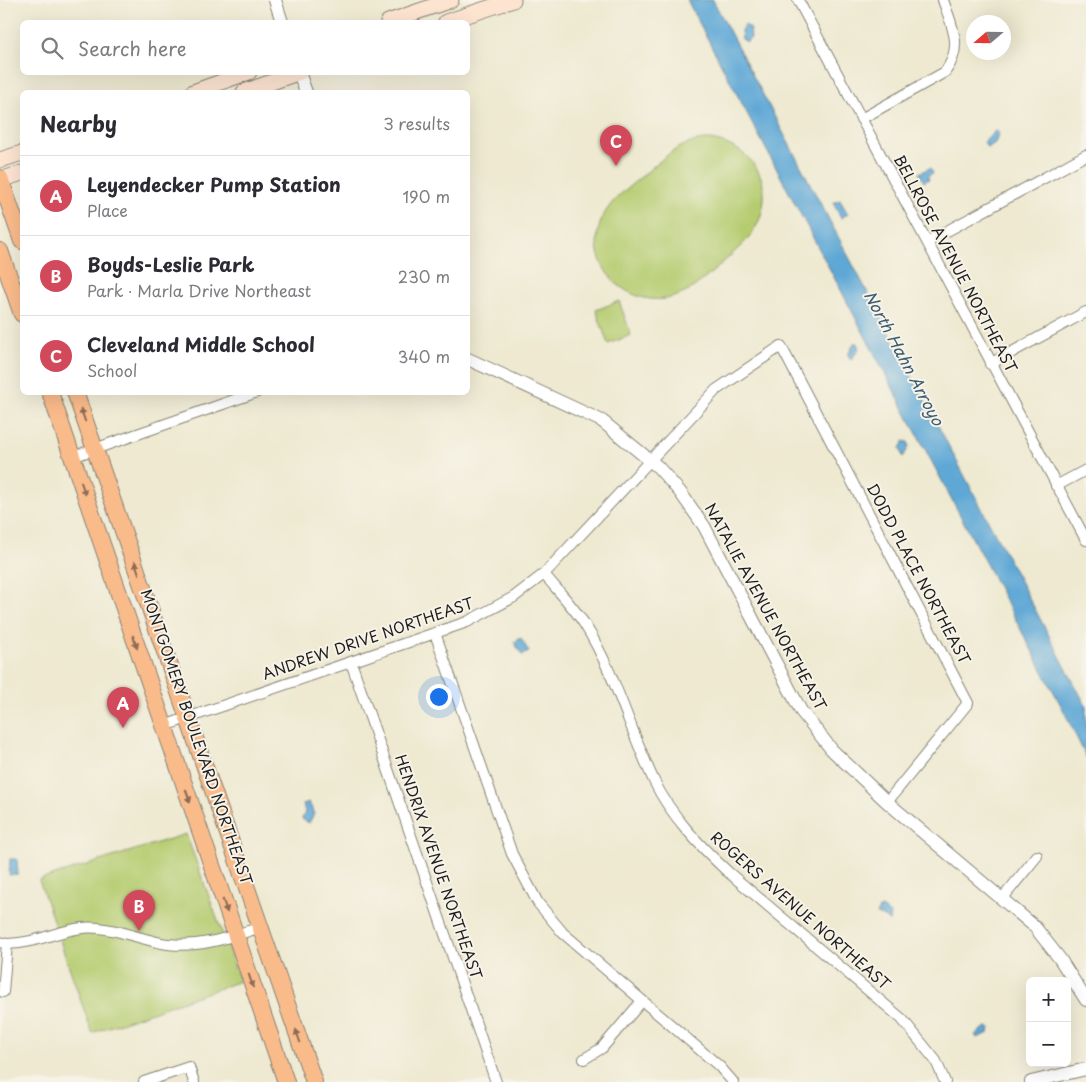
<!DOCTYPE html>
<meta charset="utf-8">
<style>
body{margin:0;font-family:"Playpen Sans",sans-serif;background:#f2f2f3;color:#2b2b33}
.controls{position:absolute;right:15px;bottom:15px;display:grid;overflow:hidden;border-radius:8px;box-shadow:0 5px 20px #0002}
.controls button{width:45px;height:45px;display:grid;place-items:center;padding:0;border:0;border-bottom:1px solid #e1e1e2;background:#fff;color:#2b2b33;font:25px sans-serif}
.compass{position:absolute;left:966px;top:15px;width:45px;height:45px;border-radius:50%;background:#fff;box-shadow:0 5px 20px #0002;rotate:250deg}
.you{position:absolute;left:438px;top:696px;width:18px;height:18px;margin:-12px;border:4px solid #fff;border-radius:50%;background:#1a73e8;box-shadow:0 0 0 8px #1a73e833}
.badge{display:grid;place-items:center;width:32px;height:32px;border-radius:50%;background:#d1495b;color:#fff;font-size:16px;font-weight:700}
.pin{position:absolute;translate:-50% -41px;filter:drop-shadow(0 1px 2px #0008)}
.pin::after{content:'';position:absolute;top:26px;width:18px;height:15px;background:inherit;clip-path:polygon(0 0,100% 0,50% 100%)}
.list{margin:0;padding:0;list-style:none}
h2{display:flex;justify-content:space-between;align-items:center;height:65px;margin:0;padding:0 20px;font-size:21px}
h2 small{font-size:16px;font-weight:400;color:#7c7c81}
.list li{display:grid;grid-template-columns:32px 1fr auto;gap:15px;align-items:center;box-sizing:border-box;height:80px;padding:0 20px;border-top:1px solid #e1e1e2}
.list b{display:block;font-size:19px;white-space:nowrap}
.list p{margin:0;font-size:16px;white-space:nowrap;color:#7c7c81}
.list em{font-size:16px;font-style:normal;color:#7c7c81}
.icon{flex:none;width:28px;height:28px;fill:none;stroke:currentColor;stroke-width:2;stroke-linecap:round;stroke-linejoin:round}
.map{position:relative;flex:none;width:1086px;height:1082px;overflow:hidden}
.search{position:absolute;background:#fff;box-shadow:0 5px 20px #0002;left:20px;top:20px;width:450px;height:55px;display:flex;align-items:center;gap:12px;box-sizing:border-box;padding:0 18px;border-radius:8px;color:#7c7c81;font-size:19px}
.panel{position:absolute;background:#fff;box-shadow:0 5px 20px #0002;left:20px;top:90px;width:450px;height:305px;border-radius:8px}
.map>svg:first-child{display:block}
.green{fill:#b5cc70;stroke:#687446}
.water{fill:#5ea8d6;stroke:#3d6279}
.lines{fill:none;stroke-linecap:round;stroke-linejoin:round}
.minor-casing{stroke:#858276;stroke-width:12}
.tertiary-casing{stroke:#858276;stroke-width:14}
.secondary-casing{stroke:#858276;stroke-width:17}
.primary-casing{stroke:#858276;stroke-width:18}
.minor{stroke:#fff;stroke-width:10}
.tertiary{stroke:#fff;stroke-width:12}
.secondary{stroke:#fde4d1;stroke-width:15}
.primary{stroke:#fabb8b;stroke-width:16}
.oneway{fill:#8b6c54}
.labels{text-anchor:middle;stroke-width:4;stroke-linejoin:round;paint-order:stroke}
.street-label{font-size:15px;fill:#1c1c1c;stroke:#f7f3e8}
.water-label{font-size:16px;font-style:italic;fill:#3a5b70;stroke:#f7f3e8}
</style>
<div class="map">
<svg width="1086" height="1082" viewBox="0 0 1086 1082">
<rect width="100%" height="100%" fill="#f7f3e8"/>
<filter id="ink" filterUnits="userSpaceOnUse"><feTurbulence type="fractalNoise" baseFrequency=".02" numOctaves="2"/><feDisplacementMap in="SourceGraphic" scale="10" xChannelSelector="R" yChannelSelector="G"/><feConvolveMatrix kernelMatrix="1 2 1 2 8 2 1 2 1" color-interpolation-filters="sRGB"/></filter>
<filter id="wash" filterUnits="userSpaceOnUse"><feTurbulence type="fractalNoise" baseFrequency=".0096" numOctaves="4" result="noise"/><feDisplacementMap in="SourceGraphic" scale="20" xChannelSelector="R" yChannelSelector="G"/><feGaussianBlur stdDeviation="1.12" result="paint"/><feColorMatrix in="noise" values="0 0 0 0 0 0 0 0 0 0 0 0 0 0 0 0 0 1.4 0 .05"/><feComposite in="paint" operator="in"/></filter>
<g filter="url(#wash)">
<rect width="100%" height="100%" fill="#eee9d0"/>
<path class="green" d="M711,140c52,9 68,57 38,98 -16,15 -49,48 -67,56 -45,21 -98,-22 -82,-70 7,-23 31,-38 48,-53 19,-16 36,-32 63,-31z
M619,301l12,34 -23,9 -12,-34z
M186,834l54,147 -148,52 -53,-153z"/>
<path class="water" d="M687,0h26l370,700 3,6v51l-21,-44z
M745,25l5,3 1,10 -4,4 -5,-3 -1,-9z
M996,130l3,4 -4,9 -8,5 -3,-6z
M930,168l3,5 -5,3 1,3 -5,3 -5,-9z
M840,200l8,14 -7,4 -8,-15z
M854,343h3l2,6 -8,11 -3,-5z
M904,441l4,1 1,5 -6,10 -3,-9z
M521,638l8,14 -7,3 -8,-13z
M309,802l5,12 -5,9 -7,-4 3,-7 -2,-8z
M10,859h7l1,15 -9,1z
M882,908l8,6 -1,7 -12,-7 1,-4z
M986,1027l4,1 -1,5 -12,5 -2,-3z"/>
</g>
<g filter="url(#ink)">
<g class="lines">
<g class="minor-casing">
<path id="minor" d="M798,0l288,540
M861,119l84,-47c19,-26 7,-45 -2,-72
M927,242l159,-87
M990,364l96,-52
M72,457l185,-65
M1056,486l30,-16
M544,574c14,17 29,32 41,51 30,48 45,105 69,156 17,35 46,65 74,91l174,147 34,42 9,21
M435,633l77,221 26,49 25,30 156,133 14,16
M351,662l145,420
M164,726l303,-104 47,-25 30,-23 172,-184 65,-44 187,357 -81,99
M1002,899l35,-43
M0,942l7,2 -4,48
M7,944c27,0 49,-13 75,-16 29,-3 58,12 86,16 33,4 62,-7 93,-17
M584,1059l18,-11 39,-46
M144,1082l45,-15 5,15"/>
</g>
<g class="tertiary-casing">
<path id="tertiary" d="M275,0l7,22
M299,73l7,19
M468,359l134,62 56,46 22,25 24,34 97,185 31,39 55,52 147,124 26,33 26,41
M1031,1082l55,-13"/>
</g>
<g class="secondary-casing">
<path id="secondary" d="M388,22l63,-22
M446,22l67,-22
M193,92l56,-20
M244,92l56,-20
M0,160l22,-7
M0,180l22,-7"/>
</g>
<g class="primary-casing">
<path id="primary" d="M0,178l22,63
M0,251l22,63
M50,392l236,690
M75,392l239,690"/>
</g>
<use href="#minor" class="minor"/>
<use href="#tertiary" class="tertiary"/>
<use href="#secondary" class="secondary"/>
<use href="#primary" class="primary"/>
</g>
<defs><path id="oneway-solid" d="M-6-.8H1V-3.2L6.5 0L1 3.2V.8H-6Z" transform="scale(1.25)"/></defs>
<g class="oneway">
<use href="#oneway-solid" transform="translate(83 415) rotate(-109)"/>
<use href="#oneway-solid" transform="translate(83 488) rotate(71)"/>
<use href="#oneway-solid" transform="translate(137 568) rotate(-109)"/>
<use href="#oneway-solid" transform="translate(135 642) rotate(71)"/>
<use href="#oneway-solid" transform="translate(188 796) rotate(71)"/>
<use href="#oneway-solid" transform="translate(225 906) rotate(71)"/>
<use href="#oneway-solid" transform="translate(251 981) rotate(71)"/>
<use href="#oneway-solid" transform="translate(298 1036) rotate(-109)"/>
</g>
</g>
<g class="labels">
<g class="street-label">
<text transform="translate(955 264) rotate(62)" y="5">BELLROSE AVENUE NORTHEAST</text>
<text transform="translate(918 574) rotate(62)" y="5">DODD PLACE NORTHEAST</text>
<text transform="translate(765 607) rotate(61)" y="5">NATALIE AVENUE NORTHEAST</text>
<text transform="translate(368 639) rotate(-19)" y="5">ANDREW DRIVE NORTHEAST</text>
<text transform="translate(196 737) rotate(71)" y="5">MONTGOMERY BOULEVARD NORTHEAST</text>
<text transform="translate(438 867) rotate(71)" y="5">HENDRIX AVENUE NORTHEAST</text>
<text transform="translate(800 911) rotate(41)" y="5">ROGERS AVENUE NORTHEAST</text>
</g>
<g class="water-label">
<text transform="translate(904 358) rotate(62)" y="6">North Hahn Arroyo</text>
</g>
</g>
</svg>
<div class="controls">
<button>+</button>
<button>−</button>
</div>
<svg class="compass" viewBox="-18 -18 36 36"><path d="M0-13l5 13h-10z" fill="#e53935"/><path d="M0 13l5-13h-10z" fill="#7c7c81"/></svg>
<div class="you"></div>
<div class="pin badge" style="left:123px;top:728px">A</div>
<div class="pin badge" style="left:139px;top:931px">B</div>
<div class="pin badge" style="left:616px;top:166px">C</div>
<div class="search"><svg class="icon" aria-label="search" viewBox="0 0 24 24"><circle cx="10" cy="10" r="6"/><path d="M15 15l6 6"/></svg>Search here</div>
<section class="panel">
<h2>Nearby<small>3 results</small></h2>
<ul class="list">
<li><span class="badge">A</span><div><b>Leyendecker Pump Station</b><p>Place</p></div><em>190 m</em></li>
<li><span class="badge">B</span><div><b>Boyds-Leslie Park</b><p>Park · Marla Drive Northeast</p></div><em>230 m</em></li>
<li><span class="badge">C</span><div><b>Cleveland Middle School</b><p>School</p></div><em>340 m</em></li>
</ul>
</section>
</div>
